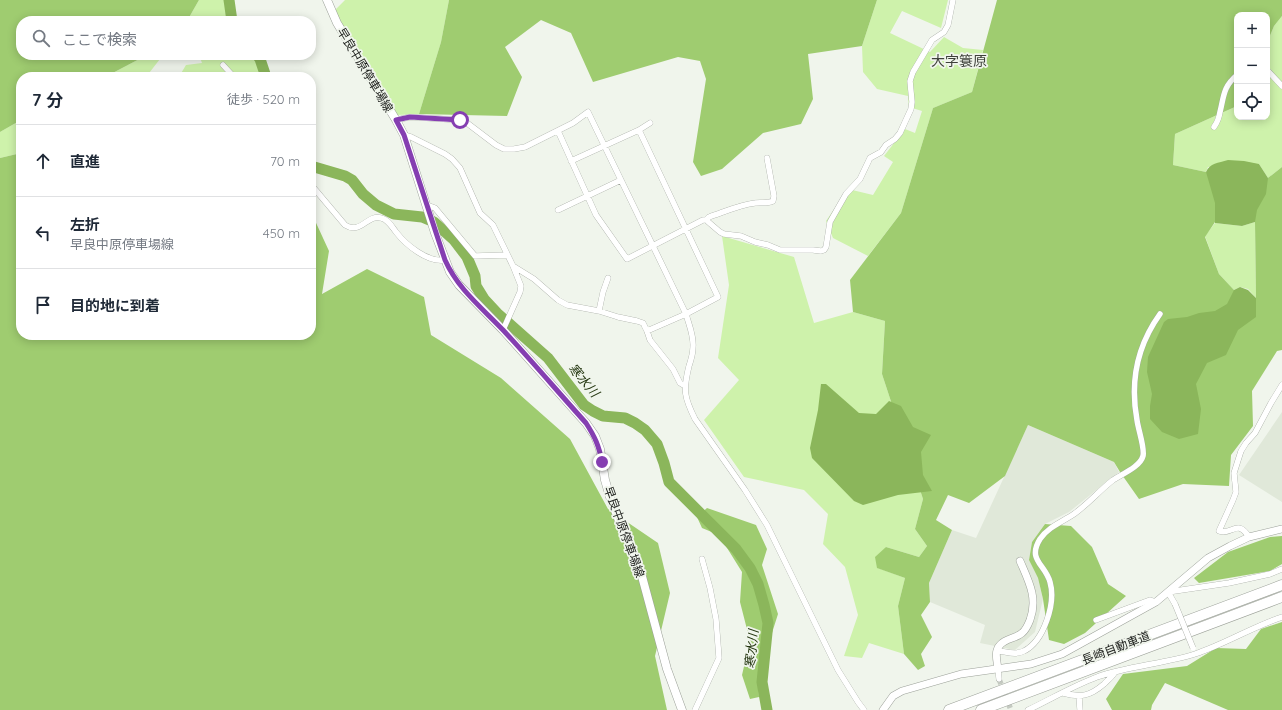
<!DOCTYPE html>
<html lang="ja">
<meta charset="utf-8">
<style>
body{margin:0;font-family:Quicksand,"Noto Sans JP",sans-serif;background:#f6f6f7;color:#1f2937}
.controls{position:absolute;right:12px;top:12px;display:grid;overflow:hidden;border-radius:8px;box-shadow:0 2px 10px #0003}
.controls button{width:36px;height:36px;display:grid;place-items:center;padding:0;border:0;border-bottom:1px solid #e0e1e3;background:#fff;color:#1f2937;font:20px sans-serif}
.stop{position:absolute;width:12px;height:12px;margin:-9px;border:3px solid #853eb1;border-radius:50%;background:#fff}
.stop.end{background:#853eb1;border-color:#fff;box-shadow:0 1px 4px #0008}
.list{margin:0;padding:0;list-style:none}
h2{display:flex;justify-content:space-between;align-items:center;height:52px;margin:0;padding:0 16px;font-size:17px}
h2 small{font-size:13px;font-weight:400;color:#747a83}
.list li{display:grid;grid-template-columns:26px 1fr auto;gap:12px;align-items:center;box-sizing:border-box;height:72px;padding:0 16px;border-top:1px solid #e0e1e3}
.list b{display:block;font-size:15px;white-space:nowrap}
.list p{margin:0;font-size:13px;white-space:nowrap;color:#747a83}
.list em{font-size:13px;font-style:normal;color:#747a83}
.icon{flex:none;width:22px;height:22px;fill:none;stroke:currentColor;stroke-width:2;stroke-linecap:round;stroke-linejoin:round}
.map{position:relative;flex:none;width:1282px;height:710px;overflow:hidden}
.search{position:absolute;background:#fff;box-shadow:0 2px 10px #0003;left:16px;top:16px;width:300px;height:44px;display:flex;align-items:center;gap:10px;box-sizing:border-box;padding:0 14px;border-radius:16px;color:#747a83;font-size:15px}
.panel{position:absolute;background:#fff;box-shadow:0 2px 10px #0003;left:16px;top:72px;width:300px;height:268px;border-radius:16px}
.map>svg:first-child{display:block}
.built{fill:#e0e8d9}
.green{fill:#cef2ab}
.forest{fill:#9fcc70}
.water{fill:#8bb65b}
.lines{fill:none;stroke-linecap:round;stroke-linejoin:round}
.river{stroke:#8bb65b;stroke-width:11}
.minor-tunnel{stroke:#c5cac2;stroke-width:5.5;stroke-dasharray:5.5 3;stroke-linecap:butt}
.minor-casing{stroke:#9ca199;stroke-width:6}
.tertiary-casing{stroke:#9ca199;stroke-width:8}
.secondary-casing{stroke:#9ca199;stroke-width:9}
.motorway-casing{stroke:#9ca199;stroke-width:11}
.minor{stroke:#fff;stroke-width:5.5}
.tertiary{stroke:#fff;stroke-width:7}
.secondary{stroke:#fff;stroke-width:8}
.motorway{stroke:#fff;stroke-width:10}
.minor-bridge-casing{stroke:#9ca199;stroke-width:6;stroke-linecap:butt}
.minor-bridge{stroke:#fff;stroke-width:5.5}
.route{stroke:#853eb1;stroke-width:5}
.labels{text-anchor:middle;stroke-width:3.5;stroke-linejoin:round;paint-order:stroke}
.street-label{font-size:12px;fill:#1b1d1a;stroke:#f0f5ec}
.water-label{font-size:13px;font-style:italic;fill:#243610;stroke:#f0f5ec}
.quarter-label{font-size:14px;fill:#3e413b;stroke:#f0f5ec}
</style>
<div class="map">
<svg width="1282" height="710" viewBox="0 0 1282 710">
<rect width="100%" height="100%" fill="#f0f5ec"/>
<path class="built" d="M1282,412v90l-43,-27z
M1028,425l86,37 5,10 -50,40 -24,12 -13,18 -3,18 9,18 5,21 -8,33 -20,18 -35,-7 5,-18 -55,-23 -1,-19 23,-53 24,8z"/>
<path class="green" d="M199,0h25l3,21h-40z
M345,0h104l-8,42 -22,72 -23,1 -62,-104z
M877,0h71l-7,28 -39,-17 -12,22 40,19 14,-15 19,11 20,2 -11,42 -39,16 -32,105 -33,43 -35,-18 -7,-17 22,-32 25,6 20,-33 -9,-6 21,-27 10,4 7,-22 -13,-4 -1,-11 -31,-7 -14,-17 -1,-26z
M1282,16v151l-14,11 -9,-14 -51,3 -2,5 -33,-7 2,-31 62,-28v11h30v-74l7,-17z
M147,55h14l-1,4 -14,18h-41z
M199,55h51l6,6 4,16h-87l7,-2 6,-10 16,-2z
M21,120v33l-21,5v-26z
M1255,222l1,76 -8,-9 -8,-2 -6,3 -15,-16 -14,-38 10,-13 27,3z
M722,236l72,21 20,66 39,-11 32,9 -3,53 41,125 -8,30 12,17 -8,11 -33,-10 -8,21 27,10 -7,28 6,48 -35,-11 -7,15 -18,-2 14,-41 -13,-48 -22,-23 5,-30 -24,-24 -60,-13 -40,-57 35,-40 -21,-22 11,-73z"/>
<path class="forest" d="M0,0h199l-12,21h-166v34h126l-42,22h-84v43l-21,12z
M449,0h428l-15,46 -54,8 5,45 -12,25 -38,9 -41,36 -21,7 -8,-14 13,-83 -6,-18 -22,-4 -85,25 -22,-49 -30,-13 -36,27 17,30 -15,39 -88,-2 22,-72z
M997,0h285v16l-8,10 -7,17v-28h-30v91l-62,28 -2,31 33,7 27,16 -18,34 -10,15 14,37 15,16 2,22 20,-14 -1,-76 -5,-30 32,-25v183l-5,1 -25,40 1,35 -22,29 -2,31 -46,-2 -44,15 -19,-27 -6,-10 -86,-37 -23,51 -36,27 -21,-8 -12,25 16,10 -23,53 1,19 -9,13 11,22 -11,17 4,12 -7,4 -14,-16 -6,-48 7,-28 -28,-10 -2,-11 11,-10 33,10 8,-11 -12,-17 8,-30 -41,-125 3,-53 -32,-9 -3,-32 51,-67 32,-105 39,-16z
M21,153v182h290v-123l18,39 -7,43 45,-25 57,28 7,38 70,43 69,61 38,70 50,34 12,50 -15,63 12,54h-667v-552z
M707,508l49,17 11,24 -5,16 16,49 -20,63 1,20 -9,2 -8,-24 8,-34 -10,-39 2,-30 -23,-37 -17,-7 -5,-11z
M1045,524l26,2 21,21 16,37 18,12 -41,37 -21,11 -15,-4 -6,-41 -5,-21 -9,-18 3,-18z
M1282,536v28l-12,7 -71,12 -5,-5 34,-26 42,-15z
M1282,622v88h-54l-63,-27 -13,22 -1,5h-39l-6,-11 17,-25 64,-8 29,-18 30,1 15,-20z"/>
<path class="water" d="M1228,160l16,1 15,3 9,14 -2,16 -9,16 -2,12 -13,4 -27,-3v-20l-9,-31c4,-9 12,-9 22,-12z
M1240,287l8,3 8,8v19l-18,13 -12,25 -19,8 -11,21 5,25 -3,25 -19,5 -17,-7 -12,-13v-13l2,-12 -5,-22 1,-15 16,-35 4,-3 19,-2 12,-4 16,-2 12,-7 7,-14z
M821,384h5l33,29 17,1 13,-13 12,5 12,21 18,8 -10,17 2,23 9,16 -34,4 -35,10 -9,-4 -42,-43 -2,-10 8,-38z"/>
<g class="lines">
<path class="river" d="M229,0l3,21
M257,55l3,4 6,18
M311,166l34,10 7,4 11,14 13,11 18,9 28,3 12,5 20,18 13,17 8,19 1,10 8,13 13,14 51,45 36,47 9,6 10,5 22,2 10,5 10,7 12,14 7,19 5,19 67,67 14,19 8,16 6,21 4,18 -6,59 5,28"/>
<path class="minor-tunnel" d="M999,679l12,31"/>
<g class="minor-casing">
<path id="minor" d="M223,65l11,12
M1267,70l15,16
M396,120l14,-3 50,3 7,3 29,22 8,4h10l11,-2 48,-24 15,-11 98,202c3,11 8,22 7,33 0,7 -2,13 -4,19 -6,24 -5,31 6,53l50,71 22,35 71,145 20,32 6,8
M1214,127c3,-4 5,-9 6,-15 4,-16 3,-25 17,-37
M639,130l79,167 -32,17 -39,17
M558,131l38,84 31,44 76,-39h3l14,12 4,2 17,2 14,6 13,3 12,5h33l8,1 3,-1 2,-3 4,-25 16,-28 14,-15 10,-21 11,-6 5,-7 9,-6 5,-6 11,-24 1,-7 -2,-21 3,-9 19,-32 12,-8 4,-7 5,-25
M404,135l7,2 34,17 7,5 8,9 20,45 13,12 20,41 8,20 -1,6 -17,38
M571,161l68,-31 11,-7
M311,183l2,4 32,38c16,10 22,-11 36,-7 7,1 11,9 15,14 10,13 32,31 49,28
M427,205l8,3 40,48 32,-1
M558,210l63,-30
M706,220l3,-3c15,-5 30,-12 46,-14 6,-1 12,1 18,-2l1,-5 -7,-38
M513,266l21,13 24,21 9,5 32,6 19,6 19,4 6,2 4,8 3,9 23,29 7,14 5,3
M599,311l4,-19 5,-14
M1249,537c-12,-19 -17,-1 -30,-6l14,-31 3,-8 -2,-19 7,-22 5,-8 9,-10 16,-30 11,-18
M1175,604l-7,-12 61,-9 41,-9 12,-5
M1096,620l54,-20 6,2
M997,651c8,0 18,5 27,0 20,-10 32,-48 26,-69 -5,-18 -23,-22 -10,-43 8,-12 22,-17 34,-25 14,-10 25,-23 39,-34 9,-6 27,-13 30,-24 2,-8 -5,-27 -6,-36 -7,-38 0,-74 23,-106
M998,669l1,10
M1063,693c18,5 27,3 41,-9 4,-4 8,-7 11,-12
M1079,696l1,14
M695,710l24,-52 -3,-39 -6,-31 -8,-29
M1028,710c23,-11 45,-24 69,-33 31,-11 66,-13 98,-23 30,-10 57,-27 87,-37"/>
</g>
<g class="tertiary-casing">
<path id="tertiary" d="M998,669c-1,-8 -4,-18 2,-24 6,-7 15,-6 22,-12 4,-3 6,-8 8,-13 8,-22 -1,-38 -10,-59
M883,710l10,-14 9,-5 59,-17 70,-10 31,-10 94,-52 52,-44 22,-12 19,-9 33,-8"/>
</g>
<g class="secondary-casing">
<path id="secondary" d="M327,0l10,23 59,97 8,15 31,98 15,39 9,13 44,45 83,93 9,13 5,13 5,31 5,17 11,29 10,21 9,22 27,100 15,41"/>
</g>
<g class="motorway-casing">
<path id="motorway" d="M949,710l333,-125
M981,710l301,-113"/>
</g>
<use href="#minor" class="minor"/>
<use href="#tertiary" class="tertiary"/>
<use href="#secondary" class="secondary"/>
<use href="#motorway" class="motorway"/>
<g class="minor-bridge-casing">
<path id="minor-bridge" d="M1175,604l18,44"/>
</g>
<use href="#minor-bridge" class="minor-bridge"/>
</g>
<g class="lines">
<path class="route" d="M460,120l-50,-3 -14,3 8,15 41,125c13,29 36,47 58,70 28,30 55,62 83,93 9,14 13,23 16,39"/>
</g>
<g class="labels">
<g class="street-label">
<text transform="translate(365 70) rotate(59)" y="4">早良中原停車場線</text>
<text transform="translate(624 532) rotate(70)" y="4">早良中原停車場線</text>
<text transform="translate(1116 648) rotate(-21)" y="4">長崎自動車道</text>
</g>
<g class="water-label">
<text transform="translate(584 380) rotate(49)" y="5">寒水川</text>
<text transform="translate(751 649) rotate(-84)" y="5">寒水川</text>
</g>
<g class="quarter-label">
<text x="959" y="66">大字簑原</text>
</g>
</g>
</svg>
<div class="controls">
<button>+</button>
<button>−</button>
<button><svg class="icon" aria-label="locate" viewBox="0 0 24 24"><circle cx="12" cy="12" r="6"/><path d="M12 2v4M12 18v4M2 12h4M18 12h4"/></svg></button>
</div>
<div class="stop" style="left:460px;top:120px"></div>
<div class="stop end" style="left:602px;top:462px"></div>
<div class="search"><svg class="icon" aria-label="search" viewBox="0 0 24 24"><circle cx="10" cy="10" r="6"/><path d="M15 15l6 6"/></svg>ここで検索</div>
<section class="panel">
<h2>7 分<small>徒歩 · 520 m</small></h2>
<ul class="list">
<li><svg class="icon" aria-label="ahead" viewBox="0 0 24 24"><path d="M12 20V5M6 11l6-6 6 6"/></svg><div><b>直進</b></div><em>70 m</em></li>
<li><svg class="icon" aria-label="left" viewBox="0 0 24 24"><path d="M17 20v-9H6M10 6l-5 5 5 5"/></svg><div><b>左折</b><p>早良中原停車場線</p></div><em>450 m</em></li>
<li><svg class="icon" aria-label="arrive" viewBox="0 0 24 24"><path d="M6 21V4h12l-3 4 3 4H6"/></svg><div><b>目的地に到着</b></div></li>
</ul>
</section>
</div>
